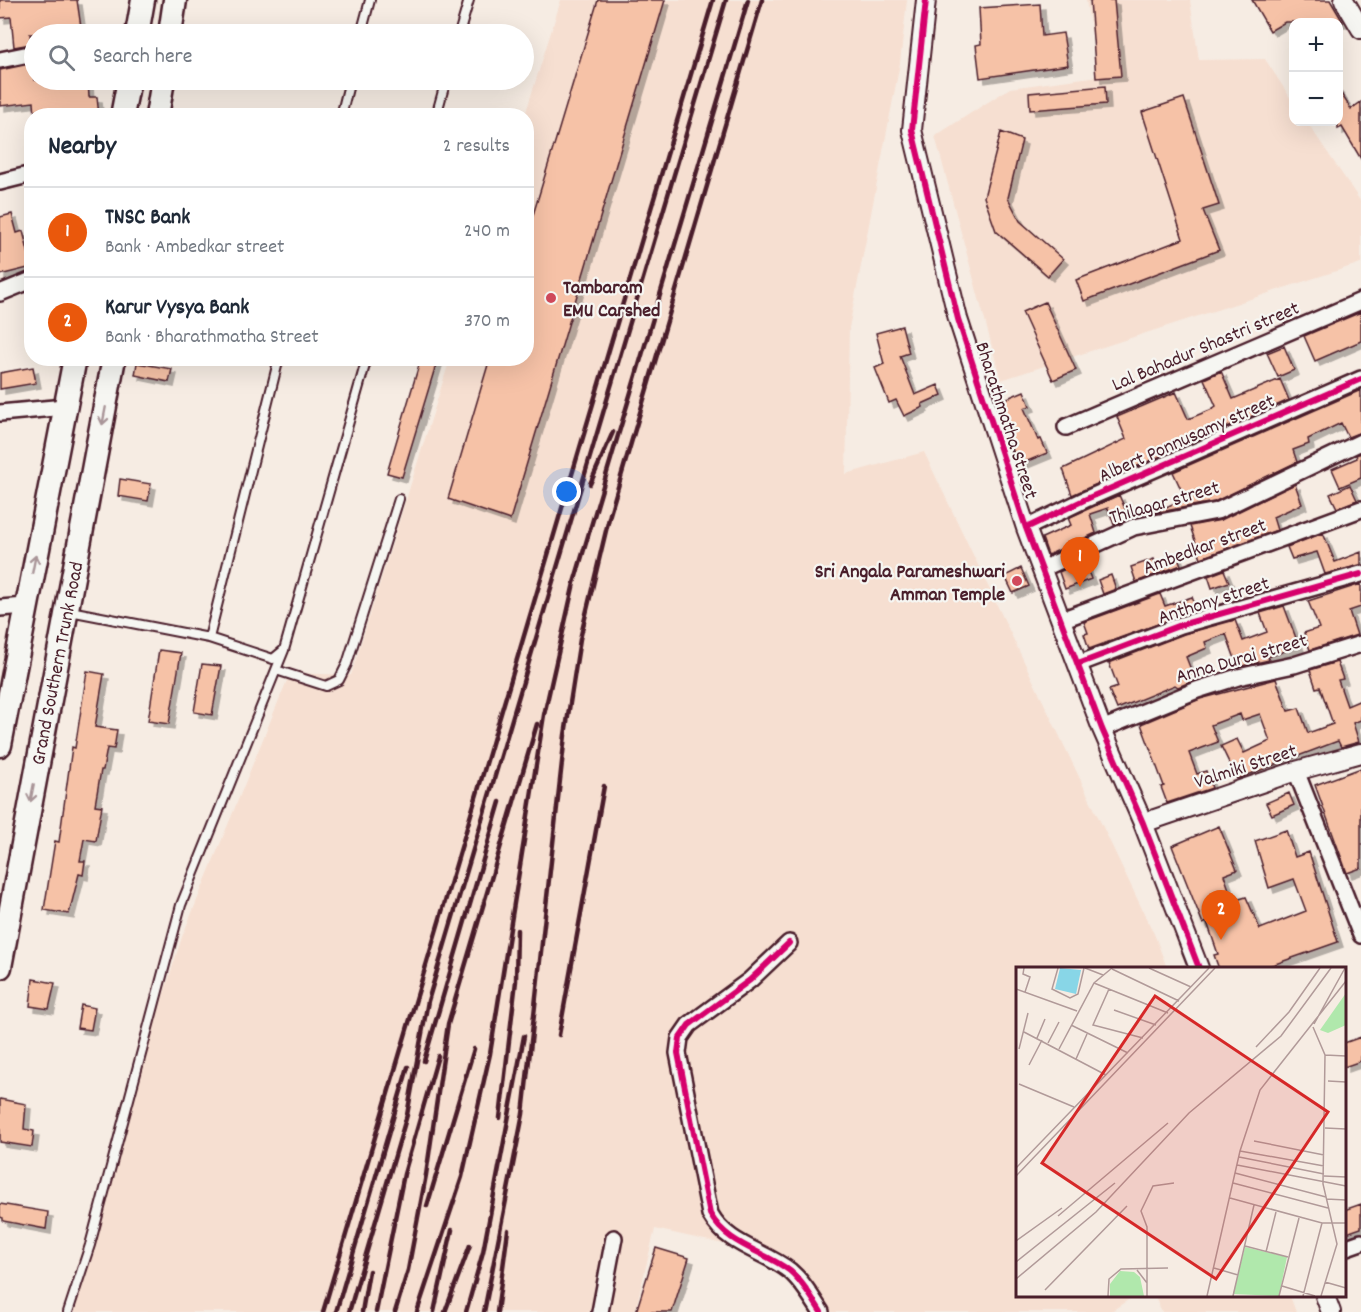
<!DOCTYPE html>
<meta charset="utf-8">
<style>
body{margin:0;font-family:Dekko,sans-serif;background:#f2f2f3;color:#1f2937}
.controls{position:absolute;right:18px;top:18px;display:grid;overflow:hidden;border-radius:12px;box-shadow:0 6px 24px #0002}
.controls button{width:54px;height:54px;display:grid;place-items:center;padding:0;border:0;border-bottom:2px solid #e0e1e3;background:#fff;color:#1f2937;font:30px sans-serif}
.you{position:absolute;left:567px;top:492px;width:21px;height:21px;margin:-15px;border:4px solid #fff;border-radius:50%;background:#1a73e8;box-shadow:0 0 0 9px #1a73e833}
.badge{display:grid;place-items:center;width:39px;height:39px;border-radius:50%;background:#ea580c;color:#fff;font-size:20px;font-weight:700}
.pin{position:absolute;translate:-50% -50px;filter:drop-shadow(0 2px 3px #0008)}
.pin::after{content:'';position:absolute;top:32px;width:21px;height:18px;background:inherit;clip-path:polygon(0 0,100% 0,50% 100%)}
.list{margin:0;padding:0;list-style:none}
h2{display:flex;justify-content:space-between;align-items:center;height:78px;margin:0;padding:0 24px;font-size:26px}
h2 small{font-size:20px;font-weight:400;color:#747a83}
.list li{display:grid;grid-template-columns:39px 1fr auto;gap:18px;align-items:center;box-sizing:border-box;height:90px;padding:0 24px;border-top:2px solid #e0e1e3}
.list b{display:block;font-size:22px;white-space:nowrap}
.list p{margin:0;font-size:20px;white-space:nowrap;color:#747a83}
.list em{font-size:20px;font-style:normal;color:#747a83}
.icon{flex:none;width:33px;height:33px;fill:none;stroke:currentColor;stroke-width:2;stroke-linecap:round;stroke-linejoin:round}
.map{position:relative;flex:none;width:1361px;height:1312px;overflow:hidden}
.search{position:absolute;background:#fff;box-shadow:0 6px 24px #0002;left:24px;top:24px;width:510px;height:66px;display:flex;align-items:center;gap:15px;box-sizing:border-box;padding:0 21px;border-radius:33px;color:#747a83;font-size:22px}
.panel{position:absolute;background:#fff;box-shadow:0 6px 24px #0002;left:24px;top:108px;width:510px;height:258px;border-radius:24px}
.map>svg:first-child{display:block}
.built{fill:#f6dfd1}
.building{fill:#f6c2a7;stroke:#4a1f2b;stroke-width:1.5;filter:url(#shadow)}
.lines{fill:none;stroke-linecap:round;stroke-linejoin:round}
.service-casing{stroke:#4a1f2b;stroke-width:12}
.minor-casing{stroke:#4a1f2b;stroke-width:20}
.tertiary-casing{stroke:#4a1f2b;stroke-width:22}
.primary-casing{stroke:#4a1f2b;stroke-width:27}
.service{stroke:#f6f6f2;stroke-width:8}
.minor{stroke:#f6f6f2;stroke-width:15}
.tertiary{stroke:#f6f6f2;stroke-width:18}
.primary{stroke:#f6f6f2;stroke-width:22}
.rail{stroke:#4a1f2b;stroke-width:4.5}
.cycleway-casing{stroke:#f6f6f2;stroke-width:10}
.cycleway{stroke:#d6006c;stroke-width:6}
.oneway{stroke:#a99598}
.poi-dot{fill:#d1495b;stroke:#f6f6f2;stroke-width:2}
.labels{text-anchor:middle;stroke-width:4.5;stroke-linejoin:round;paint-order:stroke}
.poi-label{font-size:20px;font-weight:bold;fill:#4a1f2b;stroke:#f6f6f2;text-anchor:start}
.street-label{font-size:20px;fill:#4a1f2b;stroke:#f6f6f2}
.inset-road{fill:none;stroke:#b19a99;stroke-width:1.5}
.view{fill:#d62828;fill-opacity:0.15;stroke:#d62828;stroke-width:3}
.inset-edge{fill:none;stroke:#4a1f2b;stroke-width:3}
</style>
<div class="map">
<svg width="1361" height="1312" viewBox="0 0 1361 1312">
<defs>
<filter id="shadow"><feDropShadow dx="5" dy="5" stdDeviation="0" flood-color="#0004"/></filter>
</defs>
<rect width="100%" height="100%" fill="#f6ece3"/>
<filter id="ink" filterUnits="userSpaceOnUse"><feTurbulence type="fractalNoise" baseFrequency=".0167" numOctaves="2"/><feDisplacementMap in="SourceGraphic" scale="12" xChannelSelector="R" yChannelSelector="G"/><feConvolveMatrix kernelMatrix="1 2 1 2 8 2 1 2 1" color-interpolation-filters="sRGB"/></filter>
<g filter="url(#ink)">
<path class="built" d="M561,0h346l-7,63 -51,265 -3,146 78,-22 231,484 12,32h-149v328h116l-24,16h-280l-39,-53 -136,-30 -20,83h-573l120,-375 108,-264 61,2 99,-316 76,-1 -1,-243z
M1086,0h104l9,60 66,-1 28,43 1,20h13l54,80v61l-360,117 -66,-244 75,-48 89,-12z
M1155,1296h135l6,16h-134z"/>
<path class="building" d="M0,0h77l5,34h-52l1,10 -17,3 -3,-30 -11,1z
M598,0h67l-155,520 -62,-21 42,-141h36v-120z
M1090,0h24l7,76 -25,2z
M1252,0h78l13,22h-58l-15,9z
M1040,4l2,32 21,-3 5,32 -88,13 -4,-33 5,-1 -2,-36z
M34,63v17h54l1,17h8l2,19h-64l-1,-14 -34,4v-36z
M1105,86l1,18 -76,6 -1,-17z
M1338,89l13,20 10,-7v57l-19,-32 -4,2z
M1184,98l35,107 -16,5 16,40 -135,51 -8,-21 107,-41 -41,-127z
M1001,132l21,8 -14,58 12,23 43,38 -15,17 -52,-45 -12,-34z
M12,214l5,19 6,-2 9,36 -32,8v-58z
M1045,302l31,68 -23,10 -31,-68z
M1361,312v29l-46,20 -11,-25z
M902,326l7,27 -9,3 15,39 23,-10 4,10 -20,9 1,3 -19,9 -8,-16 -7,3 -14,-35 9,-4 -8,-31z
M1284,346l10,24 -16,7 -11,-24z
M421,358h17l-36,119 -15,-4z
M137,363l35,6 -3,13 -34,-7z
M33,367l3,16 -36,6v-16z
M1221,371l12,28 47,-20 9,21 -217,95 -9,-26 63,-30 -9,-22 59,-25 12,27 22,-9 6,-4 -12,-27z
M1361,390v42l-13,5 -7,-14 -33,16 1,5 -16,6 4,12 -83,40 -60,11 31,-15 -12,-26z
M1024,391l6,15 -6,2 14,32 3,-1 6,14 -29,12 -14,-40 3,-1 -9,-22z
M1361,453v25l-21,9 -8,-18 25,-11 -1,-3z
M120,479l31,5 -3,17 -30,-5z
M1295,484l7,20 -29,13 4,13 -76,28 -11,-32 31,-6z
M1350,485l7,15 -20,8 -7,-14z
M1119,495l10,23 -15,7 -6,-17 -18,6 6,19 -48,22 -6,-17 29,-13 -3,-7z
M1323,533l12,29 26,-10v13l-36,9 -8,-22 -25,7 -5,-12z
M1177,555l4,10 -45,17 -5,-15 23,-8 1,4z
M1084,560l7,19 -26,10 -6,-17z
M1021,568l8,18 -16,7 -8,-17z
M1224,570l5,12 -17,6 -4,-12z
M1111,575l5,14 -13,5 -5,-14z
M1361,584v23l-12,4 8,24 -47,15 -6,-17 15,-5 -11,-27z
M1160,594l5,12 27,-9 5,13 -108,39 -5,-15 4,-1 -4,-11z
M1284,606l15,40 -31,11 1,3 -31,7 -12,-33 -21,8 2,6 -21,9 9,23 -17,7 -3,-2 -58,24 -8,-19 9,-3 -9,-24 75,-29 51,-14 8,21 24,-9 -7,-19z
M159,650l22,3 -12,71 -21,-3z
M1337,662l6,17 -5,1 9,26 14,-6v20l-8,3 6,19 -18,5 -3,-6 -101,38 -16,-33 16,-7 7,14 26,-12 -10,-27 -18,6 -2,-6 -29,11 7,17 -29,11 8,21 9,-3 6,17 -45,15 -6,-16 3,-1 -23,-62 59,-25 76,-20 12,32 11,-3 9,25 25,-9 -13,-37 -4,1 -6,-18z
M202,664l19,2 -9,49 -18,-3z
M87,671l17,3 -9,53 22,3 -3,19 -7,-1 -4,22h-2l-6,35 7,1 -6,35 -12,-2 -4,22h5l-2,14 -4,-1 -10,40 -25,-4 11,-69 4,1 13,-95 3,1z
M1361,768v100l-14,5 -32,-88z
M1289,793l5,12 -22,10 -6,-12z
M1219,826l18,44 -13,5 9,26 13,-4 14,32 46,-18 -12,-32 -25,9 -14,-47 31,-11 9,27 14,-5 29,90 -77,27h-42l-5,-14 4,-1 -11,-32 -4,2 -31,-78z
M33,979l22,4 -6,26 -19,-3z
M81,1005l14,3 -4,22 -14,-2z
M1361,1037v24l-17,6v-24z
M0,1099l26,5 -2,25 10,2 -2,16 -32,-5z
M0,1204l48,8 -2,17 -43,-8v-3l-3,-1z
M1361,1204v24l-17,6v-24z
M656,1248l33,10 -17,54h-36z"/>
<g class="lines">
<g class="service-casing">
<path id="service" d="M361,34l9,-34
M459,34l10,-34
M341,116l9,-36
M436,116l10,-36
M70,611l139,27 64,21 11,-9 83,-292
M209,638l70,-280
M276,670l50,16 13,-6 8,-16 52,-165
M68,1312l22,-67 91,-340 103,-255"/>
</g>
<g class="minor-casing">
<path id="minor" d="M0,60l34,-7
M0,182l32,-8
M0,293l32,-13
M0,413l65,-6
M1066,427l295,-126
M1026,528l58,-28 277,-121
M1042,569l92,-42 83,-16 144,-69
M0,608l26,-2
M1061,620l300,-111
M1078,664l103,-39 180,-51
M1102,729l95,-39 41,-13 56,-12 67,-21
M1296,771l65,164
M789,943l-39,37 -61,45 -9,13 -2,15 32,161c18,32 53,36 80,57 13,11 22,27 31,41
M1344,1248l17,-6
M600,1312l14,-74"/>
</g>
<g class="tertiary-casing">
<path id="tertiary" d="M926,0l-14,130 46,189 68,209 76,201 41,94 56,145
M1344,0l17,29
M1143,823l153,-52 65,-18
M1325,1296l6,16"/>
</g>
<g class="primary-casing">
<path id="primary" d="M137,34l6,-34
M170,34l5,-34
M122,116l7,-36
M157,116l6,-36
M0,745l75,-387
M0,967l114,-609"/>
</g>
<use href="#service" class="service"/>
<use href="#minor" class="minor"/>
<use href="#tertiary" class="tertiary"/>
<use href="#primary" class="primary"/>
<path class="rail" d="M590,484l23,-52
M559,1035l45,-249
M424,1061l76,-259
M500,1118l16,-137 1,-51
M427,1206l47,-157
M323,1312l390,-1312
M336,1312l72,-245
M349,1312l58,-197 21,-114 298,-1001
M362,1312l7,-41
M376,1312l28,-138 34,-118
M395,1312l13,-42 18,-95 22,-151 89,-300
M417,1312l45,-135 28,-123 54,-339 30,-132 174,-583
M434,1312l18,-82
M445,1312l25,-67
M466,1312l17,-60 41,-216
M484,1312l39,-198 42,-379 15,-96 30,-125 152,-514
M497,1312l11,-82"/>
<g class="cycleway-casing">
<path id="cycleway" d="M926,0l-14,130 46,189 68,209 76,201 41,94 56,145
M1026,528l58,-28 277,-121
M1078,664l103,-39 180,-51
M789,943l-39,37 -61,45 -9,13 -2,15 32,161c18,32 53,36 80,57 13,11 22,27 31,41"/>
</g>
<use href="#cycleway" class="cycleway"/>
</g>
<defs><path id="oneway-shaft" d="M-6 0H5M1.5-3L5.5 0L1.5 3" fill="none" stroke-width="1.6" stroke-linecap="round" stroke-linejoin="round" transform="scale(1.5)"/></defs>
<g class="oneway">
<use href="#oneway-shaft" transform="translate(104 416) rotate(101)"/>
<use href="#oneway-shaft" transform="translate(34 564) rotate(-79)"/>
<use href="#oneway-shaft" transform="translate(32 793) rotate(101)"/>
</g>
</g>
<g class="poi-dot">
<circle cx="551" cy="298" r="6"/>
<circle cx="1017" cy="581" r="6"/>
</g>
<g class="labels">
<g class="poi-label">
<text x="563" y="293">Tambaram<tspan x="563" dy="23">EMU Carshed</tspan></text>
<text x="1005" y="577" text-anchor="end">Sri Angala Parameshwari<tspan x="1005" dy="23">Amman Temple</tspan></text>
</g>
<g class="street-label">
<text transform="translate(1205 345) rotate(-23)" y="7">Lal Bahadur Shastri street</text>
<text transform="translate(1008 420) rotate(72)" y="7">Bharathmatha Street</text>
<text transform="translate(1186 437) rotate(-24)" y="7">Albert Ponnusamy street</text>
<text transform="translate(1164 501) rotate(-16)" y="7">Thilagar street</text>
<text transform="translate(1204 545) rotate(-20)" y="7">Ambedkar street</text>
<text transform="translate(1213 599) rotate(-18)" y="7">Anthony street</text>
<text transform="translate(1241 657) rotate(-16)" y="7">Anna Durai street</text>
<text transform="translate(56 663) rotate(-79)" y="7">Grand Southern Trunk Road</text>
<text transform="translate(1245 765) rotate(-18)" y="7">Valmiki Street</text>
</g>
</g>
<g transform="translate(1016 967)">
<rect width="330" height="330" fill="#f6ece3"/>
<path d="M330,26v32l-18,8 -8,-3zM229,280l42,10 -8,39 -46,-2zM104,304l14,1 6,5 4,19h-34v-12z" fill="#b0e8ac"/>
<path d="M44,1l21,2 -5,24 -21,-5z" fill="#88d6e7"/>
<path class="inset-road" d="M8,1l-1,6 7,3 -5,15M42,1l-6,21 18,9 8,-4 6,-26M69,1l18,7M133,1l42,19M96,2l67,32M78,16l74,30M0,22l61,22M93,22l-16,36 50,13M98,43l42,15M298,57l31,-56M55,58l57,28M297,60l12,28 -2,129 14,60 -16,52M8,65l82,43M21,71l8,-19M32,76l11,-21M240,80l33,-35 31,-44M3,82l9,-36M43,82l35,-66 18,-15M309,88l21,1M60,92l11,-25M13,98l13,-25M312,114l18,1M3,117l55,23M309,161l21,1M238,174l70,14M224,184l84,15M223,190l85,17M221,198l109,21M0,201l193,-200M219,206l91,24M0,209l199,-208M308,209l22,1M217,216l95,25M214,231l92,25h24M310,232l20,1M42,249l110,-93M0,274l46,-33M229,279l43,11M250,285l10,-40M0,295l99,-79M198,301l24,7M121,303l10,13v13M0,312l80,-67 93,-99 92,-77 50,-68M309,315l21,6M131,316v-56l-6,-16 12,-25 21,-3M266,319l33,10M29,323l82,-84M92,329l1,-17 12,-10 47,-1M191,329l33,-145 20,-61 86,-109M217,329l21,-91M263,329l20,-78M287,329l19,-73"/>
<path class="view" d="M139,29l173,116 -112,167 -174,-116z"/>
<rect width="330" height="330" class="inset-edge"/>
</g>
</svg>
<div class="controls">
<button>+</button>
<button>−</button>
</div>
<div class="you"></div>
<div class="pin badge" style="left:1080px;top:587px">1</div>
<div class="pin badge" style="left:1221px;top:940px">2</div>
<div class="search"><svg class="icon" aria-label="search" viewBox="0 0 24 24"><circle cx="10" cy="10" r="6"/><path d="M15 15l6 6"/></svg>Search here</div>
<section class="panel">
<h2>Nearby<small>2 results</small></h2>
<ul class="list">
<li><span class="badge">1</span><div><b>TNSC Bank</b><p>Bank · Ambedkar street</p></div><em>240 m</em></li>
<li><span class="badge">2</span><div><b>Karur Vysya Bank</b><p>Bank · Bharathmatha Street</p></div><em>370 m</em></li>
</ul>
</section>
</div>
